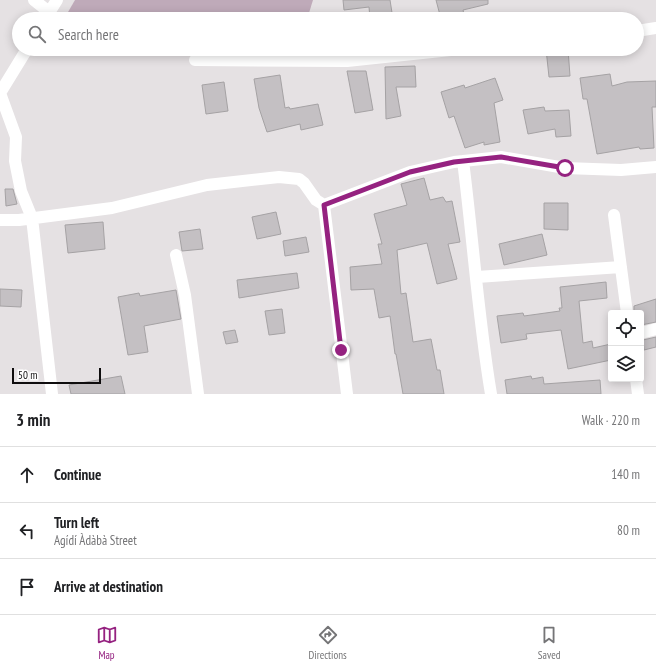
<!DOCTYPE html>
<meta charset="utf-8">
<style>
body{margin:0;font-family:"PT Sans Narrow",sans-serif;background:#f2f2f2;color:#202124}
.controls{position:absolute;right:12px;bottom:12px;display:grid;overflow:hidden;border-radius:4px;box-shadow:0 2px 10px #0003}
.controls button{width:36px;height:36px;display:grid;place-items:center;padding:0;border:0;border-bottom:1px solid #e0e0e0;background:#fff;color:#202124;font:20px sans-serif}
.scale{position:absolute;left:12px;bottom:10px;width:89px;box-sizing:border-box;padding-left:4px;border:2px solid #0f0d0e;border-top:0;font-size:11px;line-height:14px;white-space:nowrap;color:#0f0d0e;-webkit-text-stroke:3px #fff;paint-order:stroke}
.stop{position:absolute;width:12px;height:12px;margin:-9px;border:3px solid #952280;border-radius:50%;background:#fff}
.stop.end{background:#952280;border-color:#fff;box-shadow:0 1px 4px #0008}
.list{margin:0;padding:0;list-style:none}
h2{display:flex;justify-content:space-between;align-items:center;height:52px;margin:0;padding:0 16px;font-size:17px}
h2 small{font-size:13px;font-weight:400;color:#757577}
.list li{display:grid;grid-template-columns:26px 1fr auto;gap:12px;align-items:center;box-sizing:border-box;height:56px;padding:0 16px;border-top:1px solid #e0e0e0}
.list b{display:block;font-size:15px;white-space:nowrap}
.list p{margin:0;font-size:13px;white-space:nowrap;color:#757577}
.list em{font-size:13px;font-style:normal;color:#757577}
.icon{flex:none;width:22px;height:22px;fill:none;stroke:currentColor;stroke-width:2;stroke-linecap:round;stroke-linejoin:round}
.map{position:relative;flex:none;width:656px;height:394px;overflow:hidden}
.search{position:absolute;background:#fff;box-shadow:0 2px 10px #0003;left:12px;right:12px;top:12px;height:44px;display:flex;align-items:center;gap:10px;box-sizing:border-box;padding:0 14px;border-radius:22px;color:#757577;font-size:15px}
.sheet{height:220px;background:#fff}
nav{display:flex;justify-content:space-around;align-items:center;box-sizing:border-box;height:56px;border-top:1px solid #e0e0e0;background:#fff;font-size:11px;color:#757577}
nav a{display:grid;justify-items:center;gap:2px}
nav .on{color:#952280}
.map>svg:first-child{display:block}
.green{fill:#bfaab9}
.building{fill:#c4c0c3;stroke:#a5a2a4}
.lines{fill:none;stroke-linecap:round;stroke-linejoin:round}
.minor{stroke:#fff;stroke-width:12}
.route{stroke:#952280;stroke-width:5}
</style>
<div class="map">
<svg width="656" height="394" viewBox="0 0 656 394">
<rect width="100%" height="100%" fill="#e5e1e3"/>
<path class="green" d="M75,0h238l-4,13 -15,6h-230z"/>
<path class="building" d="M343,0h47l3,19h-23l-1,-12 -25,3z
M436,0h52v4l-25,6 2,9h-24z
M546,49h22l2,27 -21,1z
M415,66l1,21h-20l5,29 -15,3 -1,-52z
M347,71h19l7,39 -18,3z
M610,74l2,12 15,-4 29,-1v26h-4l2,41 -14,1 -1,-2 -42,7 -10,-55h-4l-3,-21z
M280,75l5,33 4,-1 1,2 28,-5 5,21 -22,5 -1,-6 -33,8 -8,-24 -5,-29z
M495,78l8,22 -9,3 6,39 -16,3v-3l-19,6 -11,-32 -5,2 -8,-26 23,-7 1,3z
M224,82l4,29 -22,3 -4,-29z
M544,107l1,4 24,-1 2,26 -15,1 -1,-8 -27,5 -5,-24z
M424,178l6,22 13,-3 3,5 6,-1 8,41 -12,2 9,35 -20,5 -10,-41 -30,7 4,44 5,-1 7,49 18,-3 6,31h3l4,24h-41l-7,-40h-1l-5,-38 -11,2 -5,-29 -23,1 -1,-23 32,-3 -4,-20h4l-8,-30 33,-9 -6,-21z
M5,189h8l4,15 -11,2z
M544,203h24v27l-24,-1z
M276,212l5,22 -24,5 -5,-22z
M103,222l2,27 -37,4 -3,-28z
M200,229l3,20 -21,2 -3,-19z
M542,234l5,21 -43,10 -5,-21z
M306,237l3,15 -24,4 -2,-15z
M297,273l2,15 -60,10 -2,-18z
M606,282l1,16 -28,3 4,42 9,-2 1,7 18,-4v16l-43,9 -7,-39 -35,4 1,5 -26,4 -4,-27 26,-3 1,3 36,-5 -1,-3h3l-2,-21z
M0,289l22,1 -1,17 -21,-1z
M176,290l5,29 -37,7 4,26 -20,3 -10,-58 21,-4 1,3z
M656,299v23l-15,3v-12h-7v-7z
M282,309l3,24 -16,2 -4,-24z
M235,330l3,12 -12,2 -3,-12z
M656,337v10l-12,3 -1,-10z
M121,376l4,18h-54l-2,-9z
M531,376l1,3 11,-2 1,7 56,-4 1,14h-94l-2,-14z"/>
<g class="lines">
<path class="minor" d="M34,0l15,12
M45,19l12,-19
M637,31l19,-3
M195,60l152,1 113,-12
M0,93l16,44 -1,24 6,30 11,27 20,176
M0,93l27,-44
M463,161c10,78 15,156 28,233
M324,205l23,189
M614,215l13,98
M0,220h19l93,-12 95,-23 72,-8 20,2 5,4 12,17 8,5 86,-33 44,-10 47,-5 64,11 56,2 35,-3
M176,255l9,40 13,99
M477,277l144,-10
M641,333l15,-4
M636,379l2,15"/>
</g>
<g class="lines">
<path class="route" d="M341,350l-17,-145 86,-33 44,-10 47,-5 64,11"/>
</g>
</svg>
<div class="controls">
<button><svg class="icon" aria-label="locate" viewBox="0 0 24 24"><circle cx="12" cy="12" r="6"/><path d="M12 2v4M12 18v4M2 12h4M18 12h4"/></svg></button>
<button><svg class="icon" aria-label="layers" viewBox="0 0 24 24"><path d="M12 4l9 5-9 5-9-5zM3 14l9 5 9-5"/></svg></button>
</div>
<div class="scale">50 m</div>
<div class="stop" style="left:565px;top:168px"></div>
<div class="stop end" style="left:341px;top:350px"></div>
<div class="search"><svg class="icon" aria-label="search" viewBox="0 0 24 24"><circle cx="10" cy="10" r="6"/><path d="M15 15l6 6"/></svg>Search here</div>
</div>
<section class="sheet">
<h2>3 min<small>Walk · 220 m</small></h2>
<ul class="list">
<li><svg class="icon" aria-label="ahead" viewBox="0 0 24 24"><path d="M12 20V5M6 11l6-6 6 6"/></svg><div><b>Continue</b></div><em>140 m</em></li>
<li><svg class="icon" aria-label="left" viewBox="0 0 24 24"><path d="M17 20v-9H6M10 6l-5 5 5 5"/></svg><div><b>Turn left</b><p>Agídí Àdàbà Street</p></div><em>80 m</em></li>
<li><svg class="icon" aria-label="arrive" viewBox="0 0 24 24"><path d="M6 21V4h12l-3 4 3 4H6"/></svg><div><b>Arrive at destination</b></div></li>
</ul>
</section>
<nav>
<a class="on"><svg class="icon" aria-label="map" viewBox="0 0 24 24"><path d="M3 6l6-2 6 2 6-2v14l-6 2-6-2-6 2zM9 4v14M15 6v14"/></svg>Map</a>
<a><svg class="icon" aria-label="directions" viewBox="0 0 24 24"><path d="M12 3l9 9-9 9-9-9zM9 14v-3h6M13 9l2 2-2 2"/></svg>Directions</a>
<a><svg class="icon" aria-label="saved" viewBox="0 0 24 24"><path d="M7 4h10v16l-5-4-5 4z"/></svg>Saved</a>
</nav>
